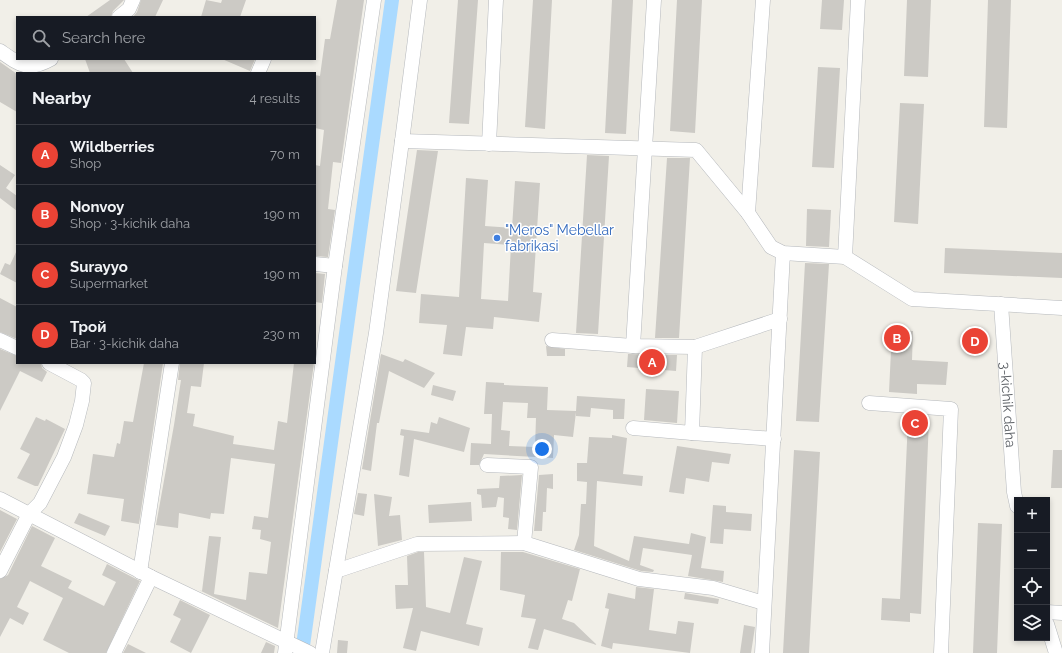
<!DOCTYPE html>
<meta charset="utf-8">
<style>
body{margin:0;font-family:Raleway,sans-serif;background:#20242c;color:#f1f3f6}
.controls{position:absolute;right:12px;bottom:12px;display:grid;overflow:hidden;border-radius:0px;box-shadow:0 2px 6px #0003}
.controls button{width:36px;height:36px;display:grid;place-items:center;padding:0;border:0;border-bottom:1px solid #363941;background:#171b24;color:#f1f3f6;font:20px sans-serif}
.you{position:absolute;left:542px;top:449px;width:14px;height:14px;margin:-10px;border:3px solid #fff;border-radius:50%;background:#1a73e8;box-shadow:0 0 0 6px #1a73e833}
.badge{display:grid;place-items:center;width:26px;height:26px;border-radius:50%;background:#ea4335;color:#fff;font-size:13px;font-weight:700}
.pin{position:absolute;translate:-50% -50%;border:2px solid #fff;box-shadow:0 1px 4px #0006}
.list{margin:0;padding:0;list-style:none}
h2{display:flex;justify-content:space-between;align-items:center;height:52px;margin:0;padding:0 16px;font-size:17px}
h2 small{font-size:13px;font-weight:400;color:#9ea1a6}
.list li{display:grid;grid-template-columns:26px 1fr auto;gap:12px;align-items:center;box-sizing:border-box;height:60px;padding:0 16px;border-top:1px solid #363941}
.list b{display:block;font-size:15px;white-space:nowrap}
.list p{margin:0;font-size:13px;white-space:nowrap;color:#9ea1a6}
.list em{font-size:13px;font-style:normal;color:#9ea1a6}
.icon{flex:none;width:22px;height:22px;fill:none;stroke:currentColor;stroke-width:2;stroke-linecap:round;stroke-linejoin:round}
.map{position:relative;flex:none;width:1062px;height:653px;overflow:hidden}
.search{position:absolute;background:#171b24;box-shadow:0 2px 6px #0003;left:16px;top:16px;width:300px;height:44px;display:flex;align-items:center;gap:10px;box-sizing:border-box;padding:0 14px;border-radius:0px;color:#9ea1a6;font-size:15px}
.panel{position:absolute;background:#171b24;box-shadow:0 2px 6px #0003;left:16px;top:72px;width:300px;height:292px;border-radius:0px}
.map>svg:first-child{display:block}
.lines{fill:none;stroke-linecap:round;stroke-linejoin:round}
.canal{stroke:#aadaff;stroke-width:14}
.building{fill:#cccac5;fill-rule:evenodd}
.street-casing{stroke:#b5b8bc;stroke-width:15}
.street{stroke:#fff;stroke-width:14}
.shop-dot{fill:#3f7fe0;stroke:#fff;stroke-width:1.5}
.labels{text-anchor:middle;stroke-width:3;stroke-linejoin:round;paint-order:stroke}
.shop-label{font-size:14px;fill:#366cbe;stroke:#fff;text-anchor:start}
.street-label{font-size:14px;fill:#5f6368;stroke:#fff}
</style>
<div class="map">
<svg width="1062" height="653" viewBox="0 0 1062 653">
<rect width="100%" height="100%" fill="#f1efe8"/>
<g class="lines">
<path class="canal" d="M302,653l90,-653"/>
</g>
<path class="building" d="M110,0h14l-11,11 -2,6h-25z
M141,0h22l-8,17h-22l4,-5z
M206,0l15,3 1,-3h24l-6,17h-39z
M337,0h27l-23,163 -8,-1 -5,47 7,1 -7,47 -13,-1v-91l5,1 4,-36 -9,-2v-53l5,1 5,-37h5z
M458,0h20l-9,124 -20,-1z
M533,0h19l-7,129 -20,-2z
M612,0h21l-7,134 -21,-1z
M677,0h25l-7,133 -25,-2z
M822,0h22l-2,30 -22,-1z
M907,0h24l-3,77 -24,-1z
M988,0h23l-4,128 -23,-1z
M85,59h39l9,14h-43z
M222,59h33l-5,12z
M0,62l17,12v38l-17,-10z
M818,67l22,1 -6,100 -22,-1z
M900,103l24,1 -6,120 -24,-2z
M417,150l21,1 -22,142 -20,-2z
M587,155l22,1 -11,178 -22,-1z
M667,158h23l-11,180h-24z
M0,165l15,10 -9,13 11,8v15l-17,-13z
M466,178l22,2 -3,46 27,2 3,-47 25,2 -7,109 9,1 -3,29 -45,-5 -1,12 -27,-2 -4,29 -19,-2 4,-29 -28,-2 2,-29 38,3zM484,243l27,2 -3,56 -27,-2z
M807,209l24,1 -2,37 -23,-1z
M945,248l117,5v25l-118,-5z
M17,250v33l-17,-9 5,-11 5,2z
M805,263l24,1 -10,158 -23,-1z
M315,273l10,1 -3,29 -7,-1z
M0,298l17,9v32l-17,-7z
M961 340a14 14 0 1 1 28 0a14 14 0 1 1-28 0Z
M892,330l21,1 -1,29 36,2 -2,23 -29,-1v10l-28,-2z
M546,346l19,3v7h-18z
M0,349l17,7v7h24l1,5 5,4 -5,10 -22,-11 -20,40z
M381,354l22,8 2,-3 30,14 -11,15 -35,-17 -10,52h-2l-6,48 -9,-2z
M628,354l49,1 -1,16 -49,-4z
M144,363h19l-24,161 -18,-3 3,-22 -37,-5 6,-40 21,3 3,-14 3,1 4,-23 9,1z
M180,363h24l-3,24 -10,-1 -4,27 8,1 -2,12 41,10 -1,8 41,6 4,-29 9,2 7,-60h20l-36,265 -79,-38 3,1 7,-55 12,1 -7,57 32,6 3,-28 18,2 4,-32 -11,-3 1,-9 -9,-1 2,-13 14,2 7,-54 -44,-6 -7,56 -13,-1 -1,6 -31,-6 -1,15 -22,-3 18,-100 7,-45h-3z
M486,382l18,1v2l44,2 -1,23 29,1 1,-15 48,3 -1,20h-11v-9l-22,-2 -1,9 -14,-1v-4l-3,25 -19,-2 -1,23 -69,-4 -5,11h-9l1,-22 20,1 1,-30h-8zM503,402l25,1 -1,15h9l-1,29 -26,-1 1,-15 -9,-1z
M433,385l23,6 -3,10 -22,-6z
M646,389l33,2 -2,32 -33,-3z
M36,417l9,4 1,-2 19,10 -27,57h-3l-18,-8 13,-24 -10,-5z
M439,417l31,11 -6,24 -50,-13 -5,38 -10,-2 5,-39 -4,-1 1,-6 28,4 2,-11 6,2z
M908,419h21l-8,195 -11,-1v9l-29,-2 1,-22 18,1z
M612,435l15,3 -4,36 20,2 -1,10 -45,-5 -3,65 35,15 5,-25 55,8 2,-11 15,4 -5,31 23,3 -1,11 -35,-6 4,-21 -49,-7 -3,17 14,5 -1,2 -12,-1 -67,-21 5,-15 2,-31h5l1,-22 -10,-1v-18h10l2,-26 23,1z
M677,446l54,8 -2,10 -17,-2 -3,20 -23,-4 -2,16 -15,-2z
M794,450l26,2 -11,201h-26z
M1053,450h9v38h-11z
M553,474v15l-6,-1 -1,24h-3l-1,19h-8l5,-56z
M522,475l-5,55 -9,-1 1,-11 -6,-1 1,-19 -6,-1 -2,10 -14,1 -1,-13 -4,-1v-5l22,-1 1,-12z
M358,493l9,1 -3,22 -10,-2z
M374,494l18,3 -3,19 11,-1 2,25 -24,6z
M471,502l1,19 -43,2 -1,-18z
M713,505l13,1v6l26,2 -1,17 -27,-2 -1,15 -13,-1z
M0,510l17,9 -17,33z
M79,513l31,13 -5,10 -31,-13z
M978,523l24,1 -5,129h-24z
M32,526l23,12 -14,28 31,15 -4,7 36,18 12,-24 -14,-7 5,-11 33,17 -34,72h-37l-26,-13 20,-42 -33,-17 -13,26 12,6 -6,12 -13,-7 -10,19v-58l8,-4z
M418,552h6l2,55 24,6 14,-56 18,4 -16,63 17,4 -4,18 -58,-15 -5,20 -13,-3 10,-40 -17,1 -1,-24h13l-1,-29z
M501,552h22l57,17 -8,32 -4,-1 -6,19 12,4 23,22 -53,-16 -6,21 -10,-2 8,-29 -15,-2 4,-22 -25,-5z
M636,587l18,2 -5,41 27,4 2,-13 16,2 -4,30 -77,-10 -1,6 -11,-3 8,-37 -4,-1 3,-15 27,6z
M685,593l34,6 -1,5 -34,-5z
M180,600l30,15 -19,38 -21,-11 11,-23 -8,-4z
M744,625l11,2 -4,26h-11z
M338,640l10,1 -1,12h-10z
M266,642l9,4 -1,7h-13z
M128,644l18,9h-23z"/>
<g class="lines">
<g class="street-casing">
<g id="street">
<path d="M420,0l-18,141 294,9 52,63 23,34 12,6 62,4"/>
<path d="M858,0l-13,257 67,42 150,9"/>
<path d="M119,17l10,-8 4,-9"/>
<path d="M0,51c20,14 28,21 51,8"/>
<path d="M258,73l6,-14"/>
<path d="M489,144l7,-144"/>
<path d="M748,213l15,-213"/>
<path d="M315,264l20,2"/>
<path id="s1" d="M1001,304l13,188 3,14"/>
<path d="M0,340l17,8"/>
<path d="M552,340l81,6 62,1 85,-28"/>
<path d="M633,346l21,-346"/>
<path d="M869,403l82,6 -10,244"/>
<path d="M633,428l59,5 3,-86"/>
<path d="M692,433l82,6"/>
<path d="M487,465l44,2 -7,76"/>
<path d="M0,499l151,78 159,76"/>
<path d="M0,571l29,-57 11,-11 24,-46 12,-32 6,-24 2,-18 -3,-3 -32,-17"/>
<path d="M336,571l81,-27 107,-1 115,36 74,9 51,15"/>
<path d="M140,572l32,-209"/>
<path d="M1047,612l15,1"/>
<path d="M1047,624l9,29"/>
<path d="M114,653l37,-76"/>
<path d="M285,653l50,-387 39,-266"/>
<path d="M322,653l54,-320 26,-192"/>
<path d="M762,653l21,-400"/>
</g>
</g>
<use href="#street" class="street"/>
</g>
<circle class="shop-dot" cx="497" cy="238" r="4"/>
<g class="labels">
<g class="shop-label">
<text x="505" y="235">"Meros" Mebellar<tspan x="505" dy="16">fabrikasi</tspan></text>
</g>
<g class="street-label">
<text dy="5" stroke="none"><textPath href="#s1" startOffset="101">3-kichik daha</textPath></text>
</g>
</g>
</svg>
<div class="controls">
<button>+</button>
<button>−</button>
<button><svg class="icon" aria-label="locate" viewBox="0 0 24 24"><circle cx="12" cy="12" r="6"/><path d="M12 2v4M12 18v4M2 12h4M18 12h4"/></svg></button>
<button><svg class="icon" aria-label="layers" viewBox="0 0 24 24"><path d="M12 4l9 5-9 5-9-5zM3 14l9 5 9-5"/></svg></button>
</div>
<div class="you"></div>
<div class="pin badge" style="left:652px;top:362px">A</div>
<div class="pin badge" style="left:897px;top:338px">B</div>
<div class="pin badge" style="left:915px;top:423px">C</div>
<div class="pin badge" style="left:975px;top:341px">D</div>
<div class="search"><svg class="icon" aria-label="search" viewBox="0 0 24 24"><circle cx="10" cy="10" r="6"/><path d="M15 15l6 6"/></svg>Search here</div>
<section class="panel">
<h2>Nearby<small>4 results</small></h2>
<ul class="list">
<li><span class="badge">A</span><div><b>Wildberries</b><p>Shop</p></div><em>70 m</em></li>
<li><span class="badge">B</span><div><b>Nonvoy</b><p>Shop · 3-kichik daha</p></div><em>190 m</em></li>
<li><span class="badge">C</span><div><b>Surayyo</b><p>Supermarket</p></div><em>190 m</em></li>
<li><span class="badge">D</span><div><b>Трой</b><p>Bar · 3-kichik daha</p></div><em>230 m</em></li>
</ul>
</section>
</div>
